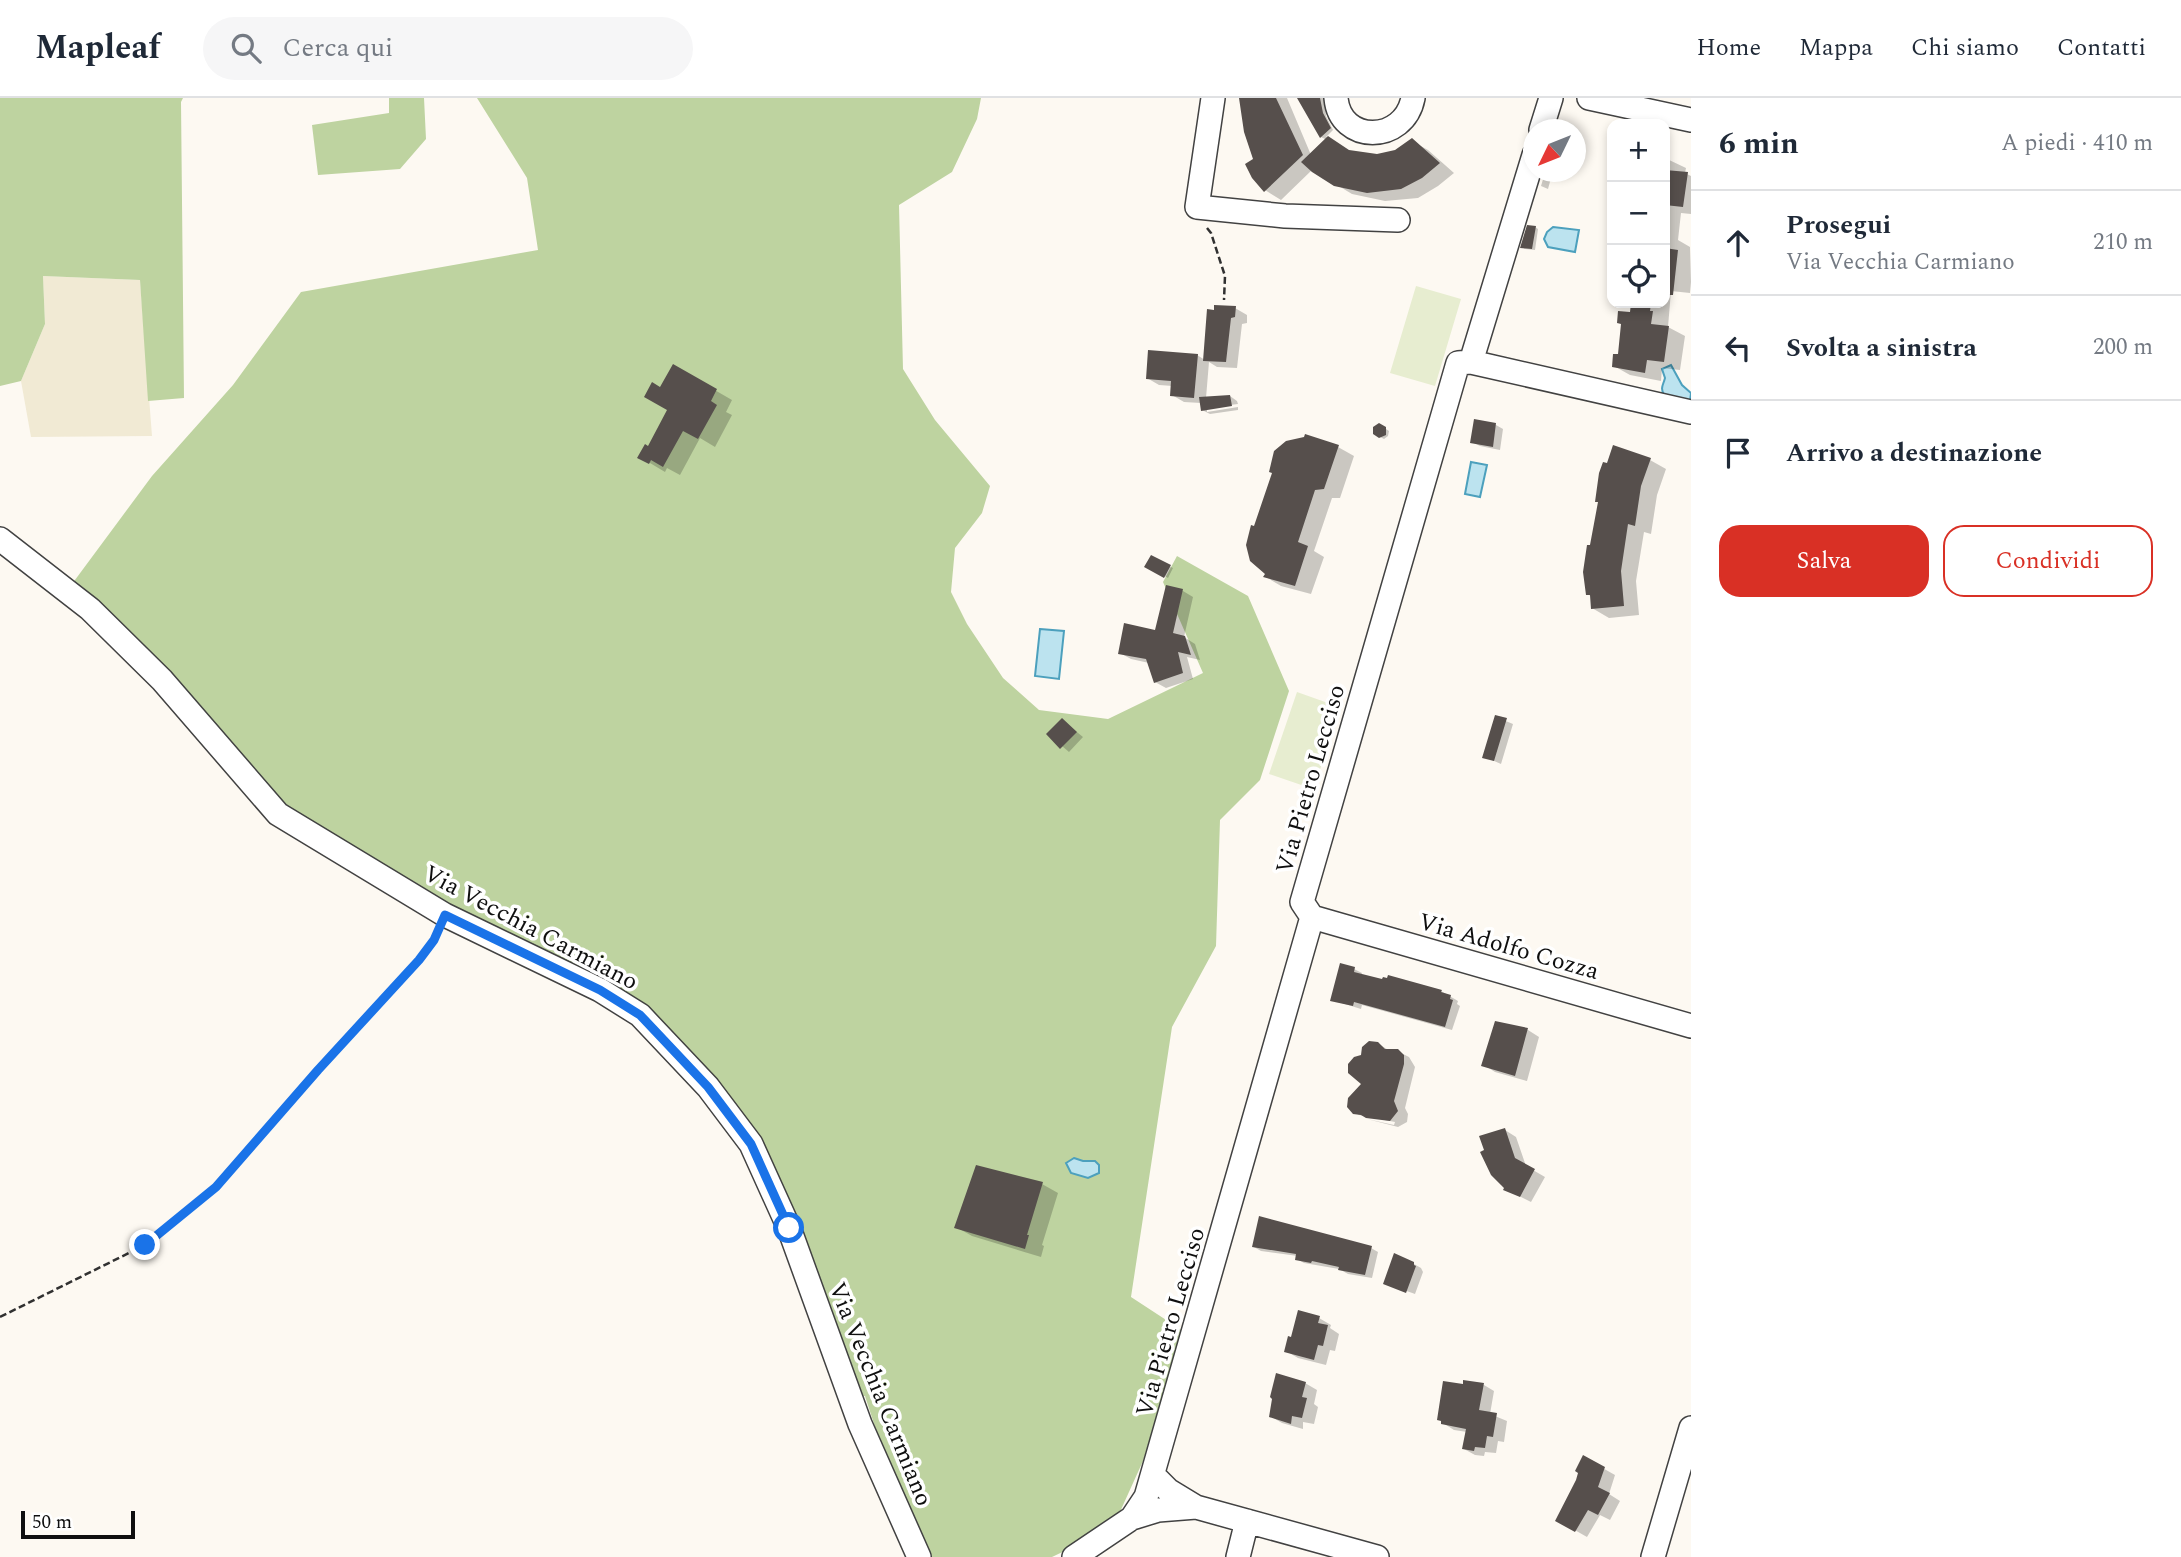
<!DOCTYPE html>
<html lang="it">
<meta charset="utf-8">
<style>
body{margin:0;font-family:Spectral,serif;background:#f6f6f7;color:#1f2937}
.controls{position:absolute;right:21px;top:21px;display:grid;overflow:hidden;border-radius:14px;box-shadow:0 4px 10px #0003}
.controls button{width:63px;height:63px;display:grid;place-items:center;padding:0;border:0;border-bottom:2px solid #e0e1e3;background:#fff;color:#1f2937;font:35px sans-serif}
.compass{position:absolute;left:1523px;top:21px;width:63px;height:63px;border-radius:50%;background:#fff;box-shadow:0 4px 10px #0003;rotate:227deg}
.scale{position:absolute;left:21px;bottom:18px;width:114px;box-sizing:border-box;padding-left:7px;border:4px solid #0f0f0f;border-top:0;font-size:19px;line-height:24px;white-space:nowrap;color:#0f0f0f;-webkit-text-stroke:5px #fff;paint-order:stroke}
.stop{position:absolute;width:21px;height:21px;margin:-16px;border:5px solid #1a73e8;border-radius:50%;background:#fff}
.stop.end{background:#1a73e8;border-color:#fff;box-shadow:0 2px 7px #0008}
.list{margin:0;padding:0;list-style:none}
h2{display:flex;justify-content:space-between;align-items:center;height:91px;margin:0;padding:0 28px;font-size:30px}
h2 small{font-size:23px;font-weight:400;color:#747a83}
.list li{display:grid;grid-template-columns:46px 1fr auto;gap:21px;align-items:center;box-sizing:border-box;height:105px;padding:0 28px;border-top:2px solid #e0e1e3}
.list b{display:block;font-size:26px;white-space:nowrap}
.list p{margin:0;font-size:23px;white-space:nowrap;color:#747a83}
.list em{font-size:23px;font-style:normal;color:#747a83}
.actions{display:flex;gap:14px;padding:21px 28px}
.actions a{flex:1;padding:16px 0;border:2px solid #d93025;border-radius:21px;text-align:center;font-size:24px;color:#d93025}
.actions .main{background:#d93025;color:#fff}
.icon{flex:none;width:38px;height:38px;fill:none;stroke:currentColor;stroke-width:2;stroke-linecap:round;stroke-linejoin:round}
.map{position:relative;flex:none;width:1691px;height:1459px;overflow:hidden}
header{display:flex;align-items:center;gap:42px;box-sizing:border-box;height:98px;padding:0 35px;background:#fff;border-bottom:2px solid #e0e1e3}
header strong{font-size:33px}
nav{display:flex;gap:38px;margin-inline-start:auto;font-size:24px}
.search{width:490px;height:63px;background:#f6f6f7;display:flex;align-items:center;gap:18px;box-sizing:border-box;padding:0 24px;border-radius:38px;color:#747a83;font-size:26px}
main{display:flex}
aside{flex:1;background:#fff}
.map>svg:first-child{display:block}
.farmland{fill:#f1ead4}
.forest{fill:#bed3a0}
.pitch{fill:#e7edd0}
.water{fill:#bce3ef;stroke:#4ca0bd;stroke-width:2}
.shadow{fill:#0003}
.building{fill:#564f4c}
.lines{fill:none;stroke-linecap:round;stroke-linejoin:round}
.minor-casing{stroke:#424242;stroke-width:26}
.path{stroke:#313131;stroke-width:2.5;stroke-dasharray:7 3.5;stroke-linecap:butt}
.minor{stroke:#fff;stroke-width:23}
.route{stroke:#1a73e8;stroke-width:9}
.labels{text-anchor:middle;stroke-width:7;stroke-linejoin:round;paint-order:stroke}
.street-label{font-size:24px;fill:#0f0f0f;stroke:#fff}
</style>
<header>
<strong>Mapleaf</strong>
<div class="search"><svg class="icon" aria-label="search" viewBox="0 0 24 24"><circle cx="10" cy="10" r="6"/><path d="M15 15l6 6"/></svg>Cerca qui</div>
<nav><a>Home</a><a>Mappa</a><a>Chi siamo</a><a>Contatti</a></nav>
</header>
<main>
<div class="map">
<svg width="1691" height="1459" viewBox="0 0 1691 1459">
<rect width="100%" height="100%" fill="#fdf9f2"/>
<path class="farmland" d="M43,178l97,4 12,156 -121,1 -10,-56 24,-57z"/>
<path class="forest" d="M0,0h183l-2,4 3,296 -36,3 -8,-121 -97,-4 2,48 -24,57 -21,5z
M389,0h35l2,41 -26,30 -82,6 -6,-50 77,-12z
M477,0h504l-4,21 -25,53 -53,33 4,164 32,51 55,66 -8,27 -27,35 -4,44 16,32 36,54 36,32 69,9 95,-46 -40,-91 14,-26 71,40 41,95 -29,89 -40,40 -4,126 -44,81 -41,270 52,34 -40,130 -24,53 -21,21 -46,22h-129l-50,-116 4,-8 -12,-37 -12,-1 -123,-291 -157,-131 -292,-162 -209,-227 80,-108 81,-91 68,-93 237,-42 -11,-72z"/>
<path class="pitch" d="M1416,188l45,13 -26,87 -45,-13z
M1297,594l45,16 -29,81 -44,-15z"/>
<path class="water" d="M1553,129l26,3 -4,22 -27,-5 -4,-8 3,-7z
M1671,267l11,20 9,8 -1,8 -26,-6c-4,-8 -1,-9 1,-17l-3,-9z
M1471,364l16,3 -7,32 -15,-3z
M1040,531l24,2 -5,48 -24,-3z
M1074,1060l9,3h12l4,4v8l-11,5 -17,-5 -5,-10z"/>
<path class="shadow" d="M1241,0h46l24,57 16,-15 -6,-3 -22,-39h26l1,18 7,14 -7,7 25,15 26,3 19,-3 16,-11 16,9 26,23 -16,13 -20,12 -33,3 -33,-7 -40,-24 -31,30 -16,-10z
M1665,60l21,10 -1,5 6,3v38l-10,-1 -3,27 12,7 1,35 -1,11 -19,-2 -3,36 17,9 -5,34 -18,-2 -1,13 -31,-6 -16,-9 5,-10 4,-31 8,-11 2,-11h32z
M1544,78l7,2 -3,11 -7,-3z
M1535,129l3,2 -3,21 -10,-1 -3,-2z
M1235,210l12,7v8l-5,1 -5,44 -20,-1 -8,-5 -3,36 24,-2 7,5 1,3 -31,4v4l31,-5v3l-28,4 -8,-4 -1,-7 -17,-1 -12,-7 1,-9 -14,-1 -12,-7 50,-23 8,5z
M673,268l59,34 -6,12 6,3 -17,32 -15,-9 -20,37 -13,-7 -2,4 -25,-15 8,-9 22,-38 -9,-21z
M1476,323l20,4 7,4 -3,21 -20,-4 -8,-4z
M1383,329l6,4 -1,5 -4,3 -4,-2z
M1338,349l16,9 -14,42h-8l-18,53 10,6 -13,37 -30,-8 -15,-9 1,-4 -12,-45z
M1614,349l36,13 16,9 -9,26 -6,39 -7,-2 -8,49 3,34 -30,3 -17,-10 -1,-12 -4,-2 5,-47 16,-82z
M1151,459l22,11 -5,10 -22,-12z
M1167,489l16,4 10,6 -9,40 11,7 5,16 -13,-3 6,22 -27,9 -11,-6 -6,-19 -18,-4 -11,-6 37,-21z
M1496,619l17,7 -12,40 -16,-7z
M1062,622l21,17 -14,15 -21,-18z
M1354,871l8,4 -1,3 80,15 17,10 -1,3 3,2 -8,24 -90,-25 -1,4 -29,-9z
M1496,925l32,7 11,7 -12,44 -32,-9 -11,-7z
M1377,945l13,8h7l12,6 6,10 -10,41 3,6 -1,8 -9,5 -31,-8 27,6 1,-3 -36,-7 -8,-5 12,-26 -1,-27z
M1505,1032l11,7 10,29 19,11 -14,25 -26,-13 -19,-37z
M1042,1086l16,9 -16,52 2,1 -3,11 -69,-21 -16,-9z
M1254,1149l117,1 7,4 -6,26 -24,-4 -9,-5 -35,-6 -7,-4 1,-3 -37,-5z
M1414,1166l7,4 2,4 -8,22 -25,-9z
M1319,1220l12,7 -1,3 9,6 -4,17 -5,-1 -4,15 -28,-7 -12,-7z
M1305,1285l12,7 -3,14 4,3 -4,17 -11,-2v7l-21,-6 -12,-7z
M1484,1287l10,6 -4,23 17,7 -3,21 -6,-1 -2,12 -11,-1 -1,4 -9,-1 -11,-6 3,-17 -13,-2 -11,-7 21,-37z
M1583,1359l32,18 -6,19 11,7 -10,19 -10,-5 -13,22 -30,-17 21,-39z"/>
<path class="building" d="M1239,0h37l27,57 -39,37 -12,-14 -7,-14 8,-5 -9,-27z
M1297,0h23l3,15 8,15 -11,10z
M1328,38l21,14 28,4 18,-4 17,-12 28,25 -18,15 -21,11 -34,4 -33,-7 -22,-14 -11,-10z
M1665,72l23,2 -5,35 -18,-2z
M1527,127l9,1 -4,23 -12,-1z
M1665,150l13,2 -5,45h-8z
M1631,205h20l-1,8h3l-2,13 18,2 -5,36 -17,-2 -2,13 -33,-6 1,-13h5l3,-30 -4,-1 1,-12 12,1z
M1214,207l22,1 -1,11 -4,1 -5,44 -23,-1 4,-52 7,1z
M1148,252l50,4 -4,44 -24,-2 1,-15 -25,-2z
M673,266l44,25 -6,12 6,4 -19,34 -15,-8 -20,36 -12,-7 -2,4 -12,-6 8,-14 3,2 19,-36 -23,-13 8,-15 8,5z
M1230,297l2,11 -31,5 -2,-14z
M1474,321l22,4 -3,24 -23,-4z
M1379,325l7,4v8l-7,3 -6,-4v-7z
M1305,336l34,11 -15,44 -9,1 -17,52 10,4 -13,40 -32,-9 2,-3 -15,-13 -4,-16 5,-20 3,1 18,-53 -3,-1 5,-21 12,-10 18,-4z
M1613,347l38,13 -10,28 -6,40 -7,-2 -7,47 3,35 -33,3 -1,-14h-4l-3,-23 4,-27h3l8,-43h-3l4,-29 4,-11 4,1z
M1151,457l20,10 -7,13 -20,-11z
M1166,487l17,4 -10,44 12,3 6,19 -13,-3 5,21 -29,10 -8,-24 -28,-5 6,-31 31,7z
M1495,617l12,3 -13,43 -12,-3z
M1062,620l15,14 -17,17 -14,-15z
M1340,865l15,4 -1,5 28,7 1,-2 4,1 1,-3 54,15 -1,2 10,3 -1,4 3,1 -8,27 -91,-25 -1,4 -23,-5z
M1495,923l33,7 -13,48 -34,-10z
M1369,943l9,1 7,7h13l6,6v9l-10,37 4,10 -8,10 -24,-3 -5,-3 -8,-1 -6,-7 1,-9 13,-14 -13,-11v-9l6,-7 7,-2 1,-8z
M1505,1030l10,30 20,11 -15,28 -17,-7 1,-2 -13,-13 -11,-23 4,-2 -5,-14z
M976,1067l67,17 -16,53h2l-4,14 -71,-21z
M1259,1118l113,30 -7,29 -27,-5 1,-3 -27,-6 -1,2 -16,-3 1,-6 -44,-7z
M1394,1155l20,9v3l2,1 -10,27 -23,-9z
M1298,1212l22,6 -2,7 10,2 -5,21 -5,-1 -4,15 -30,-8 4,-16 3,1z
M1276,1275l30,9 -4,15 5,1 -5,20 -10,-2 -1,8 -22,-7 3,-18 -2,-2z
M1463,1282l21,3 -5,27 18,3 -4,24 -6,-1 -2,12 -10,-1 -1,4 -12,-2 4,-20 -25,-5v-3l-4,-1 6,-39 20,3z
M1583,1357l22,12 -7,20 12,6 -12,22 -10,-5 -13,22 -20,-11 21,-41 2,-7 -3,-2z"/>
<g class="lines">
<g class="minor-casing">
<path id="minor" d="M1213,0l-16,109 88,9 113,4
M1336,0c4,46 68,46 77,0
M1589,0l102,22
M1541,32l10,-32
M1471,264l220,50
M0,441l90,70 72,71 116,134 167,101 155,75 40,25 68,72 43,57 38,84 71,196 59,133
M1312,819l-10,-15 156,-539 13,-1 63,-207
M1312,819l379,109
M1154,1378l14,14 28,17 181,50
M1132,1420l26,-8 38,-3
M1074,1459l58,-39 14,-21 166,-580
M1238,1459l9,-36
M1653,1459l38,-129"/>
</g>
<path class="path" d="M1207,130l4,5 14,43 -1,24
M0,1219l145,-72 71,-58 102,-117 101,-110 19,-29"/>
<use href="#minor" class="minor"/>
</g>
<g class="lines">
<path class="route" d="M145,1147l71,-58 102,-117 101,-110 15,-20 11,-25 155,75 40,25 68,72 43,57 38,84"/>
</g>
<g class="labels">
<g class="street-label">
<text transform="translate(1310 681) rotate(-74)" y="8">Via Pietro Lecciso</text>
<text transform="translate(531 829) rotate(28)" y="8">Via Vecchia Carmiano</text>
<text transform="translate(1509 848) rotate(16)" y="8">Via Adolfo Cozza</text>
<text transform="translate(1170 1224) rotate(-74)" y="8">Via Pietro Lecciso</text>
<text transform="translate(881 1296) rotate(68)" y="8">Via Vecchia Carmiano</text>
</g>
</g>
</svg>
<div class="controls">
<button>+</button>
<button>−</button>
<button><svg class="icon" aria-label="locate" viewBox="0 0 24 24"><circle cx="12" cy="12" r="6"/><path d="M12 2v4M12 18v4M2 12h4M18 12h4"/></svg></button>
</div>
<svg class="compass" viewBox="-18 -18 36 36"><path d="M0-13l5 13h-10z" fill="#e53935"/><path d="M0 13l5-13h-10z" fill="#747a83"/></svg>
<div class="scale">50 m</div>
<div class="stop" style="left:789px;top:1130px"></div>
<div class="stop end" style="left:145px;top:1147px"></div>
</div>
<aside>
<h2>6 min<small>A piedi · 410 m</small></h2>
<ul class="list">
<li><svg class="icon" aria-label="ahead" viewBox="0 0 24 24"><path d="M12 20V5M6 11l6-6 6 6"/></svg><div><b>Prosegui</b><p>Via Vecchia Carmiano</p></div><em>210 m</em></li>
<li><svg class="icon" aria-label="left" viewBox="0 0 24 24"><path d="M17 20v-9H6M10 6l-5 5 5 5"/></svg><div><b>Svolta a sinistra</b></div><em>200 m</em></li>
<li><svg class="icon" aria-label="arrive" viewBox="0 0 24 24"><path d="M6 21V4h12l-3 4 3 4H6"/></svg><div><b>Arrivo a destinazione</b></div></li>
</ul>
<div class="actions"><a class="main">Salva</a><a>Condividi</a></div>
</aside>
</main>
